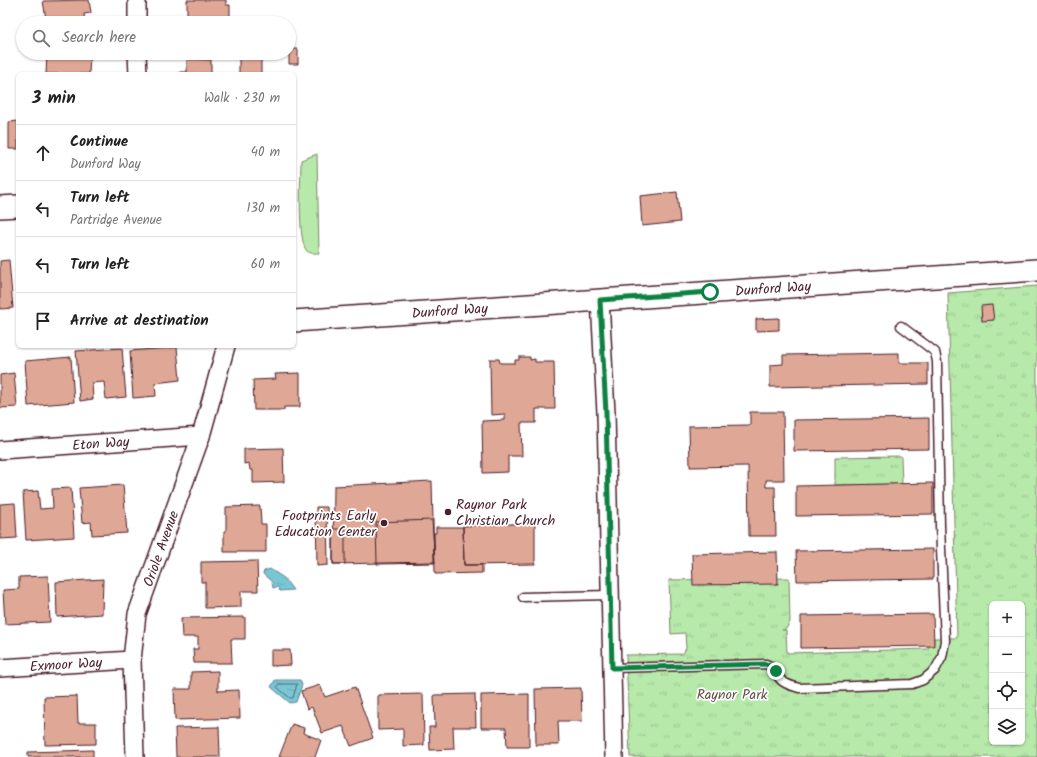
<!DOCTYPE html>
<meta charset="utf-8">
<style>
body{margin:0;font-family:Kalam,sans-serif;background:#f2f2f2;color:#222}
.controls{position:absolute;right:12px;bottom:12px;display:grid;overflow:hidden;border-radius:6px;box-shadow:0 1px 3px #0004}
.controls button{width:36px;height:36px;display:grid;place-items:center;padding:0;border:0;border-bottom:1px solid #e0e0e0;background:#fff;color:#222;font:20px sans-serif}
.stop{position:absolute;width:12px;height:12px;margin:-9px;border:3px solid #0b8043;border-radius:50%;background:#fff}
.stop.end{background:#0b8043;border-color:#fff;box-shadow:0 1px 4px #0008}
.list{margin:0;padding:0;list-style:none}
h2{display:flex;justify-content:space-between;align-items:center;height:52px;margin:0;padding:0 16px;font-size:17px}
h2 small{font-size:13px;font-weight:400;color:#767676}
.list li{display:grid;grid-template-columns:26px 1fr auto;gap:12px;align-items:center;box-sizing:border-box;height:56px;padding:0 16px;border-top:1px solid #e0e0e0}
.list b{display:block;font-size:15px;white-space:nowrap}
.list p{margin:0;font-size:13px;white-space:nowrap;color:#767676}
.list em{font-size:13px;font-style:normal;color:#767676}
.icon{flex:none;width:22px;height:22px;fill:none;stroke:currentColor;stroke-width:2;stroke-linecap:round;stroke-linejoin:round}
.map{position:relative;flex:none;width:1037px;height:757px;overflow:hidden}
.search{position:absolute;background:#fff;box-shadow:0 1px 3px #0004;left:16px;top:16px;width:280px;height:44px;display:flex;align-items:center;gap:10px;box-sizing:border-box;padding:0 14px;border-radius:22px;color:#767676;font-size:15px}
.panel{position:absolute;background:#fff;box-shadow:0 1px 3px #0004;left:16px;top:72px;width:280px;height:276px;border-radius:6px}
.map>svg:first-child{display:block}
.grass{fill:#b6e9aa;stroke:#80846a}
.park{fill:url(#park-tufts);stroke:#80846a;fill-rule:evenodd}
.water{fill:url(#water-ripples);stroke:#668491}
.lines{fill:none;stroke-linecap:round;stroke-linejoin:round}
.shore{stroke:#5c626f;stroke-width:1}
.building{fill:#dfa896;stroke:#4a1f2b}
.service-casing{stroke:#4a1f2b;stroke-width:11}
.minor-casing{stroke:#4a1f2b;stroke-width:20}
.tertiary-casing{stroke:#4a1f2b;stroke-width:24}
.service{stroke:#fff;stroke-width:8}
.minor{stroke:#fff;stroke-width:17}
.tertiary{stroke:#fff;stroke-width:21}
.route{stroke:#0b8043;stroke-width:5}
.poi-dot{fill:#4a1f2b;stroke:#fff;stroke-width:1.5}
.labels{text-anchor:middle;stroke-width:3.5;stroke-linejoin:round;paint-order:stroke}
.street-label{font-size:14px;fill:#4a1f2b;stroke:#fff}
.poi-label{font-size:14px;fill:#4a1f2b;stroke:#fff;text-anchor:start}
.park-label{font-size:14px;fill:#65524b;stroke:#fff}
</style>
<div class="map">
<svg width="1037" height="757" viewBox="0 0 1037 757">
<defs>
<pattern id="park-tufts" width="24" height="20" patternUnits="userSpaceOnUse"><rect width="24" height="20" fill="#b6e9aa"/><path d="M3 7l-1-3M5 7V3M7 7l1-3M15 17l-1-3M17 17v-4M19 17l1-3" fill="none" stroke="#9ec792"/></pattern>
<pattern id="water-ripples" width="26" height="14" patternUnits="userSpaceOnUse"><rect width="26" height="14" fill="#78c7d5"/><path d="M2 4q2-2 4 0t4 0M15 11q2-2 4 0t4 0" fill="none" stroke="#69aab7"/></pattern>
</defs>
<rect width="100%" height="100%" fill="#fff"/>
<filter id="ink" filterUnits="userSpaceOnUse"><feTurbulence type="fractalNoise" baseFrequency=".025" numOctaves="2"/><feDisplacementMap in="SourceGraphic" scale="8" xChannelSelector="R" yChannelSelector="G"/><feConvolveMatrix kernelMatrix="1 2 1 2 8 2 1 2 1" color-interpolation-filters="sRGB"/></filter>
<g filter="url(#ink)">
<path class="grass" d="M317,154l2,99c-5,0 -9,1 -12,-2 -10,-9 -6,-76 -6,-91z"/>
<path class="park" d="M1037,286v471h-407l-4,-102 57,-1 3,-6 -1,-15 -14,1 -2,-54 120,-2 1,44 -4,7 -4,1h4l1,23 141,-4 1,-5 5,-1v-5h23l-9,-345zM992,604h30v138h-30z
M901,456l1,28 -67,1v-28z"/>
<path class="water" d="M270,569l14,9 9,12 -13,1 -2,-4 -5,1 -1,-6 -9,-8 1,-3z
M275,680h25l2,5 -6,17 -6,1 -19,-16z"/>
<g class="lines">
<path class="shore" d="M279,684h18l-4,14h-3l-13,-11z"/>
</g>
<path class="building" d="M89,0l2,13 -7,1 1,9h-32l-1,-4h-6l-3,-18z
M187,0h39v5h4v18h-51v-2h8z
M289,49h9v15h-9z
M47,54l43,1 -1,19h-43z
M239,54h22v20h-22z
M187,59l24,1v14h-32l1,-2h7z
M18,121v28h-9v-27z
M677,192l3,30 -38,4 -2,-30z
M9,260l4,48 -13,1v-48z
M992,305l2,15 -12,1 -1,-15z
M779,318v12l-23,1v-12z
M177,347l3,33 -25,3 1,13 -23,2 -3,-47z
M122,348l4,49 -20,2 -2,-17 -12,1 1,16 -13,2 -4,-50z
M899,353v10h29v21l-158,3v-22l13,-1v-9z
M71,357l3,45 -46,4 -3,-45z
M519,357h11v3l5,-1v3h19l1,47h-19v14h-15l1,33h-14v16l-25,1 -1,-52 23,-1v-6l-14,1 -1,-56h9l1,4h15v-3h4z
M14,373l3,34 -17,1v-33z
M300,373v34h-16v3h-30l-1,-30 23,-1 -1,-5z
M750,412h33l1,68h-18v7h9l1,49h-27l-1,-70 -58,1 -1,-41 61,-1z
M929,418v31l-135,2v-31z
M283,448l1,34 -31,1v-13h-3l-1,-7 -5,1v-15z
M432,481l2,81 -101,2 1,-78z
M933,483v31l-137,2v-30z
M123,485l4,48 -35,2 -1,-13 -9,1 -3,-35z
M71,488l3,49 -48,3 -3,-48 15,-1 2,18 13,-1 -1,-19z
M15,503l2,35 -17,1v-35z
M260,506l1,18h5v28h-42v-21h2v-24z
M316,507h11l1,58 -11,1z
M432,520l3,43 -58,1 -1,-42z
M535,523v41l-71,1 -1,-39z
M436,527h27l1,38h18v8l-47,1 -1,-41h2z
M333,529h12v35h-12z
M933,549v30l-136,2 -1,-30z
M777,552l1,32 -85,1 -1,-31z
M257,561l1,30h-17v16l-36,1v-26h-4v-20z
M48,576l2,46 -45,2 -2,-34 16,-1v-12z
M103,579l-1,35 -45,3 -1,-35z
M933,614l1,32 -133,2v-32z
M245,617v22h-14l1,24h-38l-1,-14h5v-12h-16l-1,-19z
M271,650h19l1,15 -20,1z
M218,671v20l21,-1 1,28 -65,2 -1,-31h17v-17z
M320,685l5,12 30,-10 18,51 -22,8 -8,-20 -21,7 -10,-26 -5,2 -6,-18z
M581,688l1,33h-24l1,24h-23l-1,-56z
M423,694l1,51 -21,1v-17l-25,1v-35z
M475,694l1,33h-23l1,22 -24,1 -1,-23h6l-1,-32z
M529,694v53h-22l-1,-19h-25v-33z
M77,696l1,27h18v21l-51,1 -1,-48z
M292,724l12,4 -1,5 18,7 -6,17h-36z
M219,727l1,30h-44l-1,-29z
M93,750v7h-65v-5z"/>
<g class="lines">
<g class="service-casing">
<path id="service" d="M523,597l87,-2
M612,668l154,-4c9,3 9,10 15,16 5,5 12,6 18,8l113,-4 11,-4 12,-10 7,-13 3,-16 -5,-115 -3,-164 -2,-10 -34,-26"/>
</g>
<g class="minor-casing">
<g id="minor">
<path d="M137,0v23"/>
<path d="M137,53l1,21"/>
<path d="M600,300l6,113 8,344"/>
<path id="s1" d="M0,450l201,-14"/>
<path id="s2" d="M0,668l132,-8"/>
<path id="s3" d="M135,757l-3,-97 5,-46 64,-178 25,-90"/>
</g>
</g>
<g class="tertiary-casing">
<g id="tertiary">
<path d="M0,207l18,-1"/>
<path id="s4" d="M294,321l743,-51"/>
</g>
</g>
<use href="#service" class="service"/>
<use href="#minor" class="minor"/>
<use href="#tertiary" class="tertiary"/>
</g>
</g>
<g class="lines" filter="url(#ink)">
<path class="route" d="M710,292l-110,8 6,113 6,255 154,-4 5,2 5,5"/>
</g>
<g class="poi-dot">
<circle cx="448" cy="512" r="4"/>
<circle cx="384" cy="523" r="4"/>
</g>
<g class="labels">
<g class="street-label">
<text dy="5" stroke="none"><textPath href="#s4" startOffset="480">Dunford Way</textPath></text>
<text dy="5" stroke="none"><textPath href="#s4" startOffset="156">Dunford Way</textPath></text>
<text dy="5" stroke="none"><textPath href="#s1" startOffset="101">Eton Way</textPath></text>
<text dy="5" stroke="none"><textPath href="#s3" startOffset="213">Oriole Avenue</textPath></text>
<text dy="5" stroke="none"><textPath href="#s2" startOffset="66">Exmoor Way</textPath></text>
</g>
<g class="poi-label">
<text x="456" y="509">Raynor Park<tspan x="456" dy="16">Christian Church</tspan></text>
<text x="376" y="520" text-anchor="end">Footprints Early<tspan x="376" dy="16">Education Center</tspan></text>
</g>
<g class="park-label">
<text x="732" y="699">Raynor Park</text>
</g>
</g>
</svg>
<div class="controls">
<button>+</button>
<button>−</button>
<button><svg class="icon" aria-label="locate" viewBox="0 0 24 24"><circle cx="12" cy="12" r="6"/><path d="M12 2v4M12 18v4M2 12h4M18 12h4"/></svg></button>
<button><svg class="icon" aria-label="layers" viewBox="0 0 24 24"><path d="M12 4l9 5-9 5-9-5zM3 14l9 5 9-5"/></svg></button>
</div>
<div class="stop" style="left:710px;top:292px"></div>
<div class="stop end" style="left:776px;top:671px"></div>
<div class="search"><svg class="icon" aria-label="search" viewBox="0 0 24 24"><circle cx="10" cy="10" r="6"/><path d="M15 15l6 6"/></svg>Search here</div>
<section class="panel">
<h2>3 min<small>Walk · 230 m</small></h2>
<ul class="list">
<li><svg class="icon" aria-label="ahead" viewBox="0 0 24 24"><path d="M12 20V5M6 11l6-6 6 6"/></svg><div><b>Continue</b><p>Dunford Way</p></div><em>40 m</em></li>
<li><svg class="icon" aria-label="left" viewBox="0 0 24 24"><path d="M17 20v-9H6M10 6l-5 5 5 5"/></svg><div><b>Turn left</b><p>Partridge Avenue</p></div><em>130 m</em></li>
<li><svg class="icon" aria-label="left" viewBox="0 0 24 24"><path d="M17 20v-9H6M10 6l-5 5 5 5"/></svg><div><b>Turn left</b></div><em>60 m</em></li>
<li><svg class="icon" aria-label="arrive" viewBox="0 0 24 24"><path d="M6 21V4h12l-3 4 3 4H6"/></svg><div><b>Arrive at destination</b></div></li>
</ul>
</section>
</div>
